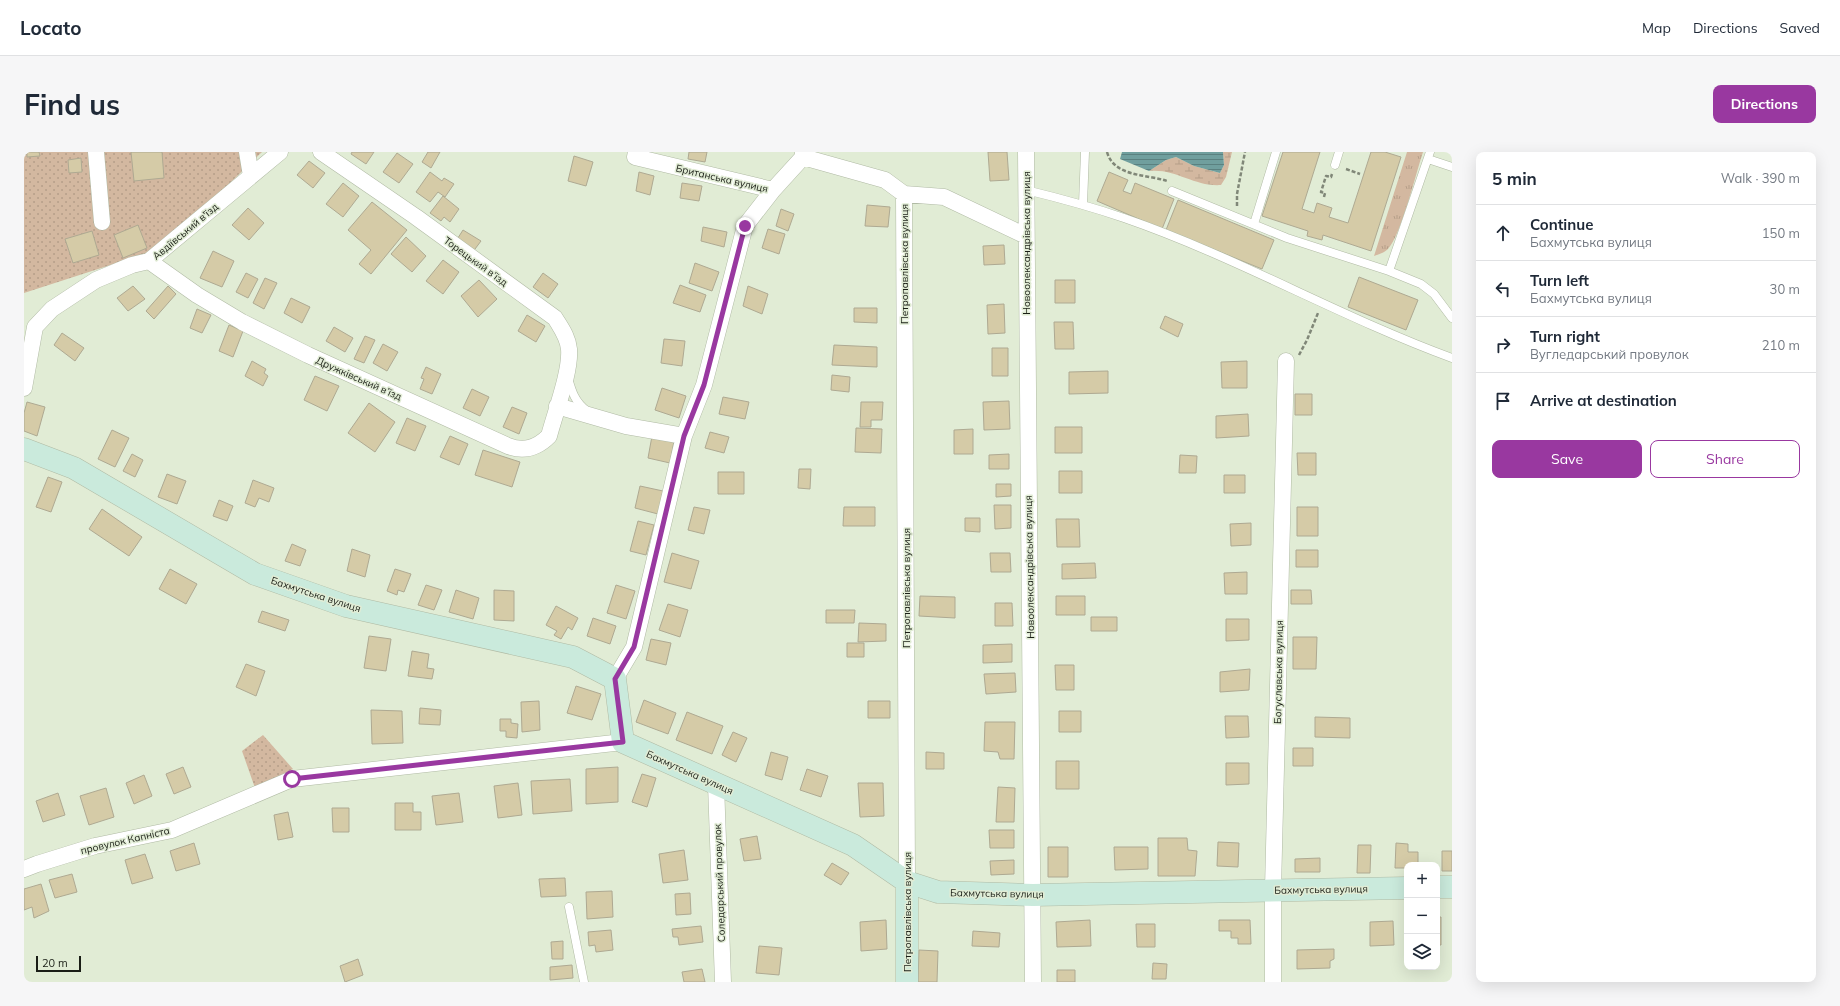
<!DOCTYPE html>
<meta charset="utf-8">
<style>
body{margin:0;font-family:Mulish,sans-serif;background:#f6f6f7;color:#1f2937}
.controls{position:absolute;right:12px;bottom:12px;display:grid;overflow:hidden;border-radius:8px;box-shadow:0 4px 16px #0002}
.controls button{width:36px;height:36px;display:grid;place-items:center;padding:0;border:0;border-bottom:1px solid #e0e1e3;background:#fff;color:#1f2937;font:20px sans-serif}
.scale{position:absolute;left:12px;bottom:10px;width:45px;box-sizing:border-box;padding-left:4px;border:2px solid #1a1e16;border-top:0;font-size:11px;line-height:14px;white-space:nowrap;color:#1a1e16;-webkit-text-stroke:3px #e1ecd5;paint-order:stroke}
.stop{position:absolute;width:12px;height:12px;margin:-9px;border:3px solid #9938a0;border-radius:50%;background:#fff}
.stop.end{background:#9938a0;border-color:#fff;box-shadow:0 1px 4px #0008}
.list{margin:0;padding:0;list-style:none}
h2{display:flex;justify-content:space-between;align-items:center;height:52px;margin:0;padding:0 16px;font-size:17px}
h2 small{font-size:13px;font-weight:400;color:#747a83}
.list li{display:grid;grid-template-columns:26px 1fr auto;gap:12px;align-items:center;box-sizing:border-box;height:56px;padding:0 16px;border-top:1px solid #e0e1e3}
.list b{display:block;font-size:15px;white-space:nowrap}
.list p{margin:0;font-size:13px;white-space:nowrap;color:#747a83}
.list em{font-size:13px;font-style:normal;color:#747a83}
.actions{display:flex;gap:8px;padding:12px 16px}
.actions a{flex:1;padding:9px 0;border:1px solid #9938a0;border-radius:8px;text-align:center;font-size:14px;color:#9938a0}
.actions .main{background:#9938a0;color:#fff}
.icon{flex:none;width:22px;height:22px;fill:none;stroke:currentColor;stroke-width:2;stroke-linecap:round;stroke-linejoin:round}
.map{position:relative;flex:none;width:1428px;height:830px;overflow:hidden;border-radius:8px}
header{display:flex;align-items:center;gap:24px;box-sizing:border-box;height:56px;padding:0 20px;background:#fff;border-bottom:1px solid #e0e1e3}
header strong{font-size:19px}
nav{display:flex;gap:22px;margin-inline-start:auto;font-size:14px}
.intro{display:flex;align-items:center;justify-content:space-between;box-sizing:border-box;height:96px;padding:0 24px}
h1{margin:0;font-size:28px}
.button{padding:10px 18px;border-radius:8px;background:#9938a0;color:#fff;font-size:14px;font-weight:700}
main{display:flex;gap:24px;padding:0 24px}
aside{flex:1;background:#fff;border-radius:8px;box-shadow:0 4px 16px #0002}
.map>svg:first-child{display:block}
.grass{fill:url(#grass-tufts)}
.wetland{fill:url(#wetland-marsh)}
.park{fill:url(#park-dots)}
.water{fill:url(#water-rules)}
.building{fill:#d5cba7;stroke:#aea992}
.lines{fill:none;stroke-linecap:round;stroke-linejoin:round}
.lane-casing{stroke:#b0baa4;stroke-width:9}
.street-casing{stroke:#b0baa4;stroke-width:17}
.secondary-casing{stroke:#b0baa4;stroke-width:23}
.path{stroke:#808778;stroke-width:2.5;stroke-dasharray:4 2;stroke-linecap:butt}
.lane{stroke:#fff;stroke-width:8}
.street{stroke:#fff;stroke-width:16}
.secondary{stroke:#caeadc;stroke-width:22}
.route{stroke:#9938a0;stroke-width:5}
.labels{text-anchor:middle;stroke-width:3;stroke-linejoin:round;paint-order:stroke}
.street-label{font-size:10px;fill:#1a1e16;stroke:#e1ecd5}
</style>
<header>
<strong>Locato</strong>
<nav><a>Map</a><a>Directions</a><a>Saved</a></nav>
</header>
<div class="intro"><h1>Find us</h1><a class="button">Directions</a></div>
<main>
<div class="map">
<svg width="1428" height="830" viewBox="0 0 1428 830">
<defs>
<pattern id="grass-tufts" width="24" height="20" patternUnits="userSpaceOnUse"><rect width="24" height="20" fill="#d3b8a0"/><path d="M3 7l-1-3M5 7V3M7 7l1-3M15 17l-1-3M17 17v-4M19 17l1-3" fill="none" stroke="#b59e89"/></pattern>
<pattern id="wetland-marsh" width="20" height="14" patternUnits="userSpaceOnUse"><rect width="20" height="14" fill="#d3b8a0"/><path d="M1 5h8M5 5V1M11 12h8M15 12V8" fill="none" stroke="#b59e89"/></pattern>
<pattern id="park-dots" width="8" height="8" patternUnits="userSpaceOnUse"><rect width="8" height="8" fill="#d3b8a0"/><path d="M2 2h.1M6 6h.1" fill="none" stroke="#b59e89" stroke-width="1.8" stroke-linecap="round"/></pattern>
<pattern id="water-rules" width="6" height="5" patternUnits="userSpaceOnUse"><rect width="6" height="5" fill="#709f9e"/><path d="M0 2.5h6" fill="none" stroke="#5b8180"/></pattern>
</defs>
<rect width="100%" height="100%" fill="#e1ecd5"/>
<path class="grass" d="M1383,0h16c-7,21 -22,83 -35,97 -4,4 -9,5 -14,7z"/>
<path class="wetland" d="M1199,0h9l-6,25 -5,8c-26,2 -46,-17 -72,-14l17,-11 10,-3 18,9 26,7 4,-8z"/>
<path class="park" d="M0,0h238l-99,96 -139,45z
M239,583l30,34 -38,19 -13,-37z"/>
<path class="water" d="M1098,0h101l1,13 -4,8 -26,-7 -18,-9 -10,3 -17,11 -29,-12z"/>
<path class="building" d="M3,0h12l1,4 -13,1z
M107,0h31l2,26 -30,3z
M328,0h22l-8,12 -15,-10z
M404,0h12l-9,16 -9,-6z
M665,0h18l-2,10 -17,-3z
M964,0h19l2,28 -19,1z
M1259,0h37l-18,57 12,4 3,-10 15,5 -3,9 19,6 23,-71h14l16,5 -30,94 -48,-16 -1,5 -15,-4 1,-5 -46,-15z
M373,1l16,11 -14,19 -16,-11z
M550,4l19,6 -7,24 -18,-5z
M57,6l1,14 -13,1 -1,-13z
M285,9l16,12 -12,15 -16,-13z
M406,20l12,9 2,-3 10,6 -9,13 -7,-5 -8,10 -14,-10z
M615,20l15,4 -4,19 -14,-4z
M1085,20l19,8 -5,11 8,3 4,-11 39,16 -12,30 -65,-28z
M319,31l16,13 -16,21 -17,-13z
M658,31l20,3 -3,15 -19,-3z
M419,44l16,13 -9,13 -6,-5 -3,4 -11,-8z
M1154,48l96,40 -12,29 -96,-39z
M348,50l35,28 -36,44 -12,-10 12,-14 -23,-20z
M843,53l23,2 -2,20 -23,-1z
M224,56l16,15 -15,17 -17,-15z
M757,57l13,5 -6,17 -12,-5z
M114,73l9,23 -24,10 -9,-23z
M679,75l24,5 -3,15 -23,-6z
M744,77l17,5 -6,20 -17,-6z
M439,78l18,11 -9,12 -16,-12z
M68,79l7,24 -26,8 -8,-24z
M382,85l20,19 -14,16 -21,-18z
M980,93l1,19 -21,1 -1,-19z
M189,99l21,10 -12,26 -22,-9z
M419,108l16,12 -16,22 -17,-13z
M671,111l24,9 -7,19 -23,-8z
M222,121l12,6 -10,19 -12,-6z
M519,121l15,11 -10,14 -15,-11z
M1335,125l59,23 -12,30 -58,-23z
M241,126l12,5 -13,26 -11,-6z
M455,128l18,19 -19,18 -17,-21z
M1031,128h20v23h-20z
M656,133l26,10 -6,17 -27,-9z
M109,134l12,13 -17,12 -11,-13z
M144,134l8,8 -22,25 -8,-8z
M724,134l20,8 -6,20 -19,-8z
M267,146l19,9 -8,16 -18,-10z
M980,152l1,29 -17,1 -1,-29z
M830,156h23v15l-23,-1z
M173,157l14,6 -9,18 -12,-5z
M503,163l18,11 -9,16 -18,-11z
M1141,164l18,8 -5,13 -18,-9z
M1030,170h19l1,27h-19z
M205,173l14,6 -10,26 -14,-6z
M310,175l19,11 -8,14 -19,-11z
M38,181l22,15 -9,13 -21,-16z
M341,184l10,4 -11,23 -10,-4z
M640,187l21,2 -3,25 -21,-3z
M359,192l15,8 -11,19 -14,-8z
M810,193l43,2v20l-45,-2z
M968,196h16v28h-16z
M228,209l14,8 -2,4 4,3 -5,10 -18,-10z
M1223,209v27h-25l-1,-26z
M402,215l15,7 -9,20 -12,-5 4,-10 -3,-1z
M1084,219v22l-39,1v-22z
M808,223l18,2 -1,15 -18,-2z
M291,224l24,10 -12,25 -23,-11z
M638,236l24,8 -7,22 -24,-8z
M448,237l17,8 -9,19 -17,-8z
M1271,242h17v21h-17z
M699,245l26,5 -4,17 -26,-5z
M985,249l1,28 -26,1 -1,-28z
M3,250l18,5 -8,29 -13,-5v-18z
M837,250h22l-1,18h-11v7h-11z
M345,251l26,19 -20,30 -27,-19z
M488,255l15,6 -8,21 -16,-7z
M1224,262l1,22 -33,2v-22z
M383,266l19,8 -11,25 -19,-8z
M1031,275h27v26h-27z
M832,276l26,1 -1,24 -26,-1z
M949,277v25h-19v-24z
M88,278l17,8 -14,29 -17,-8z
M686,280l19,5 -5,16 -19,-5z
M426,284l18,8 -9,21 -19,-8z
M628,284l22,5 -4,22 -22,-5z
M459,298l37,12 -8,25 -37,-12z
M1273,301h19v22h-18z
M108,302l11,6 -8,17 -12,-6z
M985,302v15h-20v-14z
M1156,303l17,1 -1,17h-17z
M775,317h12l-1,20 -12,-1z
M1035,319h23v22h-23z
M694,320h26v22h-26z
M143,322l19,7 -9,23 -19,-7z
M1200,323h21v18h-21z
M24,325l14,5 -11,30 -15,-5z
M229,328l21,8 -5,14 -10,-4 -4,9 -10,-4z
M972,332h15v12l-15,1z
M616,334l23,5 -5,23 -23,-6z
M195,348l14,6 -6,15 -14,-5z
M970,353h17v23l-16,1z
M670,355l16,3 -6,24 -16,-4z
M820,355h31v19h-32z
M1273,355h21v29h-21z
M78,357l40,28 -13,19 -40,-27z
M941,366h15v14l-15,-1z
M1032,367h23l1,28h-23z
M614,369l16,4 -8,30 -16,-4z
M1227,371v22l-20,1 -1,-22z
M268,392l14,6 -6,16 -15,-5z
M328,397l18,6 -5,22 -18,-6z
M1272,398h22v17h-22z
M648,401l27,8 -8,28 -27,-7z
M966,401h20l1,19h-20z
M1071,411l1,15 -34,1v-15z
M146,417l27,15 -11,20 -27,-15z
M371,417l16,5 -7,18 -6,-2 -1,5 -10,-4z
M1223,420v22h-22l-1,-21z
M402,433l16,5 -8,20 -16,-5z
M592,433l19,6 -9,28 -19,-6z
M432,438l23,8 -6,21 -24,-7z
M470,438l20,1v30l-20,-1z
M1267,438h20l1,14h-21z
M896,444l35,1v21l-36,-2z
M1032,444h29v19h-29z
M971,451h17l1,23h-18z
M644,452l20,6 -8,27 -21,-7z
M532,454l22,12 -6,12 -4,-3 -7,12 -7,-4 3,-4 -11,-6z
M802,458h29l-1,13h-28z
M238,459l27,9 -4,11 -27,-9z
M1067,465h26v14h-26z
M569,466l23,8 -6,18 -23,-8z
M1202,467h23v21l-23,1z
M835,471l27,1v17l-28,1z
M345,484l22,3 -5,32 -22,-3z
M1269,485h24l-1,32h-23z
M627,487l20,4 -5,22 -20,-5z
M823,491h17v14h-17z
M988,492v18l-29,1v-18z
M388,499l17,3 -2,14 7,1 -2,10 -24,-3z
M222,512l19,7 -9,25 -20,-9z
M1031,513h19v25h-18z
M1226,517l-1,21 -29,2v-20z
M991,521l1,19 -30,2 -2,-20z
M552,534l25,8 -9,26 -25,-7z
M620,548l32,13 -8,21 -32,-12z
M515,549l1,29 -18,2 -1,-30z
M844,549h22v17h-22z
M396,556l21,2 -1,15 -21,-1z
M347,558l31,1 1,32 -31,1z
M1035,559h22v21h-22z
M663,560l36,14 -11,28 -36,-14z
M1201,564h23l1,21 -23,1z
M1291,565l35,1v20l-35,-1z
M476,567h11v4l7,1 -1,14 -11,-1v-6h-6z
M961,570h30l-1,37h-14l-2,-7 -14,-1z
M709,580l14,6 -11,24 -14,-7z
M1269,596h20v18h-20z
M747,600l17,5 -6,23 -17,-5z
M902,600l18,1v16h-18z
M1032,609h23v28h-23z
M1202,611h23v21l-23,1z
M159,615l8,20 -17,7 -8,-20z
M594,615v35l-32,2v-35z
M783,617l21,7 -7,21 -21,-7z
M618,622l14,4 -9,29 -15,-5z
M120,623l8,21 -18,8 -8,-21z
M546,627l2,32 -39,3 -2,-33z
M494,631l4,32 -24,3 -4,-32z
M834,631h25l1,33 -24,1z
M974,635l17,1 -1,34h-18z
M82,636l8,29 -25,8 -9,-29z
M34,641l7,22 -22,7 -7,-21z
M435,641l4,29 -27,3 -4,-29z
M371,651h18v9h8v18h-26z
M308,656h17v24h-16z
M264,660l5,25 -15,3 -4,-25z
M965,678h25v18h-24z
M733,684l4,23 -17,2 -4,-22z
M1134,686h29l1,12 9,1 -2,25h-37z
M1194,690l21,1 -1,24 -21,-1z
M170,691l6,21 -24,7 -6,-20z
M1372,691l12,1v8h10v13h-11v3h-12z
M1334,693h13l-1,28h-13z
M1024,695h20v30h-20z
M1090,695h34v22l-33,1z
M660,698l4,30 -25,3 -4,-29z
M1418,699h10v20h-10z
M121,702l8,24 -21,6 -7,-24z
M1296,706v14h-25v-13z
M990,708v14l-23,1 -1,-14z
M808,711l17,10 -8,12 -17,-10z
M48,722l5,18 -22,6 -6,-18z
M541,726l1,18 -25,1 -2,-18z
M17,732l8,27 -15,7 -2,-11 -8,3v-21z
M588,739l1,26 -26,2 -1,-27z
M666,741l1,21 -15,1 -1,-21z
M1413,765h4v28h-4z
M862,768l1,29 -26,2 -1,-29z
M1066,768l1,26 -34,1 -1,-25z
M1195,768h31l1,24h-13v-6h-7v-7h-12z
M1369,769l1,24 -24,1v-24z
M1112,772h19v23h-18z
M677,774l2,16 -24,3 -1,-8h-5l-1,-8z
M587,778l2,20 -17,2 -1,-7 -6,1 -1,-14z
M949,779l27,2 -1,14 -27,-1z
M539,789v18h-11l-1,-17z
M735,794l23,2 -3,27 -23,-2z
M1310,797v10l-4,2v7l-33,1v-19z
M895,798l19,1 -1,31h-19z
M334,807l5,16 -18,7 -5,-16z
M1129,811l14,1 -1,15h-14z
M548,813l1,13 -23,2v-13z
M678,817l3,13h-21l-2,-10z
M1033,818h18v12h-18z"/>
<g class="lines">
<g class="lane-casing">
<path id="lane" d="M1404,7l24,8
M1311,13l4,-13
M1002,38c33,8 66,17 98,28 113,39 216,99 328,140
M1148,39l115,47 102,33 32,13 13,10 18,24
M1059,52l2,-52
M1230,72l22,-72
M1365,119l41,-119
M544,226c4,14 7,24 19,33
M545,755l15,75"/>
</g>
<g class="street-casing">
<path id="street" d="M72,0l6,70
M223,0l4,24
M612,0l-1,5 138,33
M1002,0l7,830
M779,5l82,23 19,14 40,3 82,39
M880,42l3,688
M125,109l48,34 45,27 66,33 200,91c16,6 29,2 41,-10 6,-23 22,-65 20,-87 -1,-12 -8,-21 -14,-31l-139,-101 -95,-65
M0,236l11,-61 17,-18 44,-29 36,-15 17,-4 131,-109
M533,254l69,20 58,10
M591,527l19,-32 50,-211 20,-51 41,-159 28,-36 30,-33v-5
M692,632l7,198
M0,717l13,-5 58,-18 77,-16 120,-51 331,-37
M1249,830v-93l13,-528"/>
</g>
<g class="secondary-casing">
<path id="secondary" d="M0,297l50,19 181,106 91,32 227,51 42,22 8,63 230,103 54,37 31,10 95,3 374,-7
M1413,735h15
M883,830v-100"/>
</g>
<path class="path" d="M1083,0c7,25 39,22 60,29
M1322,17l14,5
M1300,45l1,-4 -4,-1 5,-16 5,1 1,-3
M1213,54v-12l8,-42
M1275,203l8,-15 11,-27"/>
<use href="#lane" class="lane"/>
<use href="#street" class="street"/>
<use href="#secondary" class="secondary"/>
</g>
<g class="lines">
<path class="route" d="M268,627l331,-37 -8,-63 19,-32 50,-211 20,-51 41,-159"/>
</g>
<g class="labels">
<g class="street-label">
<text transform="translate(698 26) rotate(13)" y="4">Британська вулиця</text>
<text transform="translate(161 79) rotate(-40)" y="4">Авдіївський в'їзд</text>
<text transform="translate(1002 91) rotate(-90)" y="4">Новоолександрівська вулиця</text>
<text transform="translate(452 109) rotate(36)" y="4">Торецький в’їзд</text>
<text transform="translate(880 112) rotate(-90)" y="4">Петропавлівська вулиця</text>
<text transform="translate(335 226) rotate(24)" y="4">Дружківський в’їзд</text>
<text transform="translate(1005 415) rotate(-91)" y="4">Новоолександрівська вулиця</text>
<text transform="translate(882 436) rotate(-90)" y="4">Петропавлівська вулиця</text>
<text transform="translate(292 442) rotate(18)" y="4">Бахмутська вулиця</text>
<text transform="translate(1254 520) rotate(-89)" y="4">Богуславська вулиця</text>
<text transform="translate(666 620) rotate(24)" y="4">Бахмутська вулиця</text>
<text transform="translate(101 688) rotate(-13)" y="4">провулок Капніста</text>
<text transform="translate(695 731) rotate(-92)" y="4">Соледарський провулок</text>
<text transform="translate(1297 737) rotate(-1)" y="4">Бахмутська вулиця</text>
<text transform="translate(973 741) rotate(1)" y="4">Бахмутська вулиця</text>
<text transform="translate(883 760) rotate(-90)" y="4">Петропавлівська вулиця</text>
</g>
</g>
</svg>
<div class="controls">
<button>+</button>
<button>−</button>
<button><svg class="icon" aria-label="layers" viewBox="0 0 24 24"><path d="M12 4l9 5-9 5-9-5zM3 14l9 5 9-5"/></svg></button>
</div>
<div class="scale">20 m</div>
<div class="stop" style="left:268px;top:627px"></div>
<div class="stop end" style="left:721px;top:74px"></div>
</div>
<aside>
<h2>5 min<small>Walk · 390 m</small></h2>
<ul class="list">
<li><svg class="icon" aria-label="ahead" viewBox="0 0 24 24"><path d="M12 20V5M6 11l6-6 6 6"/></svg><div><b>Continue</b><p>Бахмутська вулиця</p></div><em>150 m</em></li>
<li><svg class="icon" aria-label="left" viewBox="0 0 24 24"><path d="M17 20v-9H6M10 6l-5 5 5 5"/></svg><div><b>Turn left</b><p>Бахмутська вулиця</p></div><em>30 m</em></li>
<li><svg class="icon" aria-label="right" viewBox="0 0 24 24"><path d="M7 20v-9h11M14 6l5 5-5 5"/></svg><div><b>Turn right</b><p>Вугледарський провулок</p></div><em>210 m</em></li>
<li><svg class="icon" aria-label="arrive" viewBox="0 0 24 24"><path d="M6 21V4h12l-3 4 3 4H6"/></svg><div><b>Arrive at destination</b></div></li>
</ul>
<div class="actions"><a class="main">Save</a><a>Share</a></div>
</aside>
</main>
